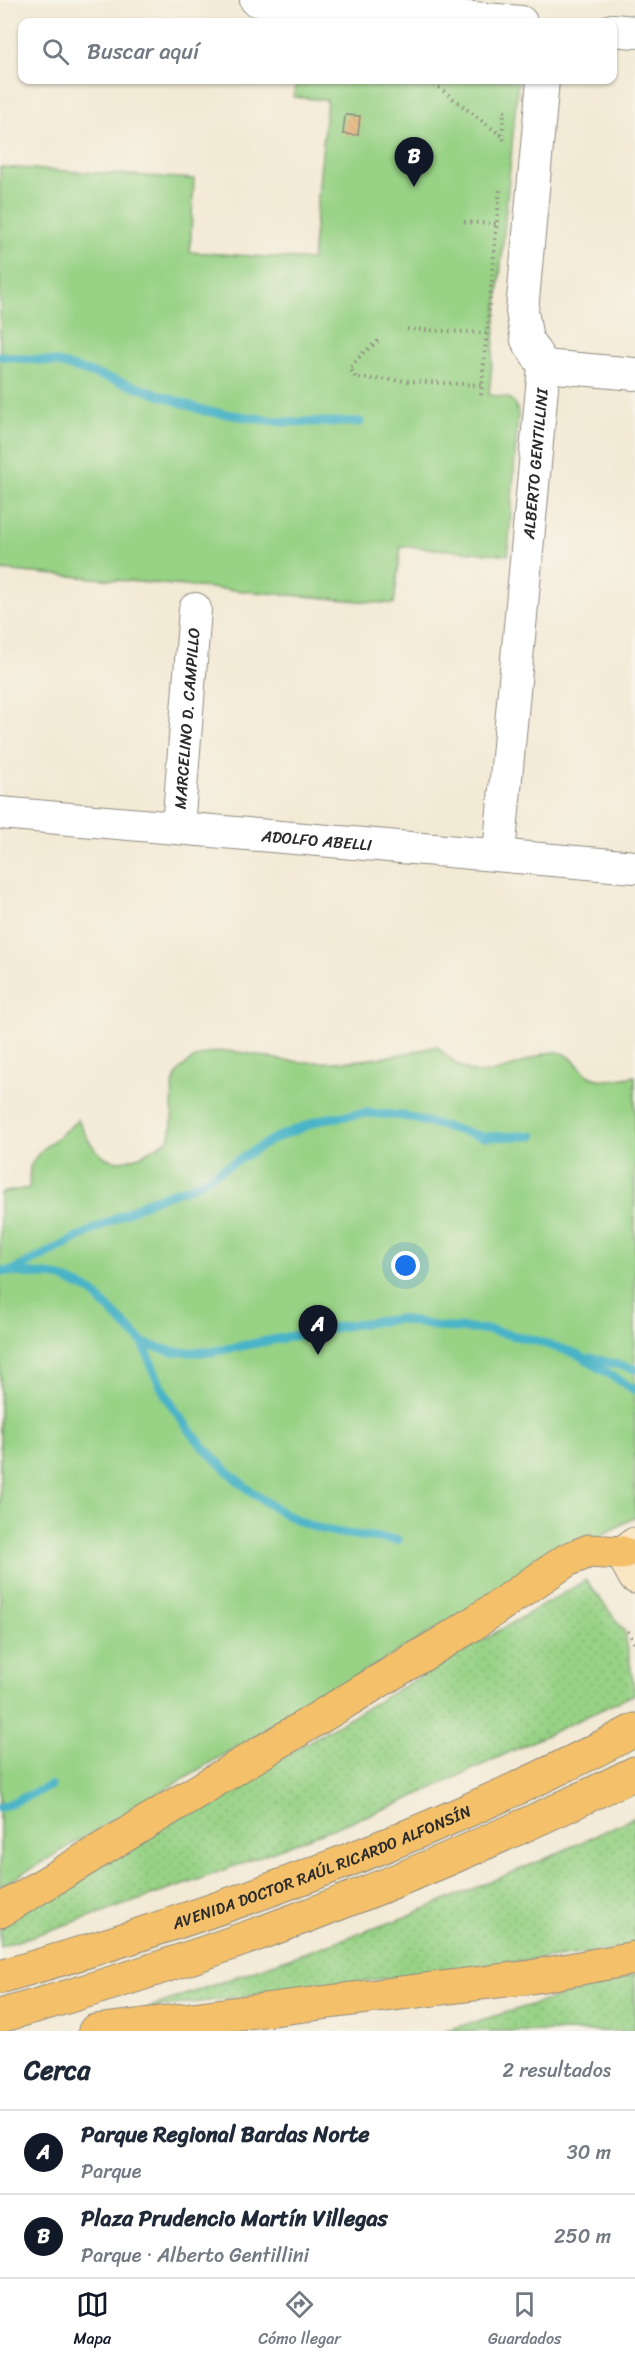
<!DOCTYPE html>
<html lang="es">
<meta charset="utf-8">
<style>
body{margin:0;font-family:Sriracha,sans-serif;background:#f2f2f3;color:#1f2937}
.you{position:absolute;left:406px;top:1266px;width:21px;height:21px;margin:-15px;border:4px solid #fff;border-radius:50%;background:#1a73e8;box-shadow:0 0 0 9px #1a73e833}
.badge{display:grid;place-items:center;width:39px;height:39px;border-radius:50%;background:#111827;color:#fff;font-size:20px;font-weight:700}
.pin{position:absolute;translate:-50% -50px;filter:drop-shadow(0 2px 3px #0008)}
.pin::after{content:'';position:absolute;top:32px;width:21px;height:18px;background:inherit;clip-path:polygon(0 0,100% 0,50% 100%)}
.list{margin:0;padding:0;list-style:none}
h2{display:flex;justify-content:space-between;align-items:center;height:78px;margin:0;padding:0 24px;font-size:26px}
h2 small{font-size:20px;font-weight:400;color:#747a83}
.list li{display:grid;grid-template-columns:39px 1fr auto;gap:18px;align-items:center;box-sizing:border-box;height:84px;padding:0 24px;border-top:2px solid #e0e1e3}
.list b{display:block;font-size:22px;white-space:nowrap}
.list p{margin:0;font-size:20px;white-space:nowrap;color:#747a83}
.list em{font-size:20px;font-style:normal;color:#747a83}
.icon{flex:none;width:33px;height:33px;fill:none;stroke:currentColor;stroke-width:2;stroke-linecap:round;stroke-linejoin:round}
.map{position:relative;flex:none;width:635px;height:2031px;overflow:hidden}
.search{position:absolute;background:#fff;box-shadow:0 2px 4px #0004;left:18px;right:18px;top:18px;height:66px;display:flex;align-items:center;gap:15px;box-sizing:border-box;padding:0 21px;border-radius:12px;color:#747a83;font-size:22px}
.sheet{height:246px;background:#fff}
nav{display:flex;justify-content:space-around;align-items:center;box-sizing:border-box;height:84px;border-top:2px solid #e0e1e3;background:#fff;font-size:16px;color:#747a83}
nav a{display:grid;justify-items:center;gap:3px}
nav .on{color:#111827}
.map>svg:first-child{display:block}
.grass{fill:url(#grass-dots);stroke:#617e58;stroke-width:1.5}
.park{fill:#97d285;stroke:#617e58;stroke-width:1.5}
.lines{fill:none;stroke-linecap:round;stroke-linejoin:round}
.stream{stroke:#4ab4c7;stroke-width:9}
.building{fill:url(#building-back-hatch)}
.street-casing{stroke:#8f8a80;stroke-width:34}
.secondary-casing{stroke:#8f8a80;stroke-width:35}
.highway-casing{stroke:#8f8a80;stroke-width:35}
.path{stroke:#8f8a80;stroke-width:4;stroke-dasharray:1.5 4.5;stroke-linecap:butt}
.street{stroke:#fff;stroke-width:32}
.secondary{stroke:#fbe6c3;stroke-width:33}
.highway{stroke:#f4c16a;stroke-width:33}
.labels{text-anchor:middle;stroke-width:4.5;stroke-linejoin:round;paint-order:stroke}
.street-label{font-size:16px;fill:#2b2b2b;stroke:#f7f3e8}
</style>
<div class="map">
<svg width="635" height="2031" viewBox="0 0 635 2031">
<defs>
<pattern id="grass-dots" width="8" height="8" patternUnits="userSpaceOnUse" patternTransform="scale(1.5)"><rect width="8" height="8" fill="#97d285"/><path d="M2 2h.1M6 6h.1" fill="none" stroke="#82b473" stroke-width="1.8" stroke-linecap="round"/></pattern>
<pattern id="building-back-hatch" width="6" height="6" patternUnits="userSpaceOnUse" patternTransform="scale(1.5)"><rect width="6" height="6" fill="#e6b47a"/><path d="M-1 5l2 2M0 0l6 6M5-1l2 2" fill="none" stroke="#c59b6a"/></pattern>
</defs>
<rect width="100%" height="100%" fill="#f7f3e8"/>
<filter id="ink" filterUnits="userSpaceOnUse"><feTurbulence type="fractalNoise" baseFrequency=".0167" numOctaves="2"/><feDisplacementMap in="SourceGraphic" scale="12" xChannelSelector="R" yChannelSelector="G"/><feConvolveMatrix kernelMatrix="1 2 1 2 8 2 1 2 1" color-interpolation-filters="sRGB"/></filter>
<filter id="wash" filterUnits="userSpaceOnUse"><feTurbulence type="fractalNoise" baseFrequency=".008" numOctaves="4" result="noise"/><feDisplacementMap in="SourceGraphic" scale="24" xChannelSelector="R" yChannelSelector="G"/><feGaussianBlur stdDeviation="1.35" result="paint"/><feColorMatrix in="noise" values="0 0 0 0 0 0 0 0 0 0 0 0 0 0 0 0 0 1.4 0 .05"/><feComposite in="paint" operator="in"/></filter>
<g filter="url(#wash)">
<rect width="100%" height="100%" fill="#f3ead5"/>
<path class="grass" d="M586,1580l39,52 10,62 -235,109 -205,78 -195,66v-26z
M635,1817v130l-490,62 258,-91 142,-59z
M635,1974v57h-191z"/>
<path class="park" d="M296,80h222l-29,315c15,2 26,0 29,18l-10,142 -107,-9 -7,58 -394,-34v-403l194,12 -4,73 122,8 15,-160 -33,-3z
M437,1046c35,37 50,31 94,13 8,-3 17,-8 26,-7 16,1 21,17 33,24 12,7 32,3 45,0v441l-128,70 -507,300v-694l29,-5c1,-6 0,-14 1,-20 6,-20 35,-33 48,-49 23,55 47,49 91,20 8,-20 -2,-51 9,-66 9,-13 23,-19 38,-21 23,-4 50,7 73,9 51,4 99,-2 148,-15z"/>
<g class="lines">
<path class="stream" d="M0,356l55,6 79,24 71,25 77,11h78
M0,1271l57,5 34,15 52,52 30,9h38l138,-27 50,-6 40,8 50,3 48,11 40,13 58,36
M12,1271l140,-71 44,-15 77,-46 50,-20 43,-6 38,3 80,21 49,-1
M143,1343c7,16 12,33 20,47 28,51 83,107 136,131 30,14 67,15 99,19
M591,1358l44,11
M0,1808l50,-22"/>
</g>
<g id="blocks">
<path class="building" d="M345,115l15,1 -2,19 -15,-1z"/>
</g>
</g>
<g filter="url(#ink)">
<use href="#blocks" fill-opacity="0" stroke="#8f8a80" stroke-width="1.5"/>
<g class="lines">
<g class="street-casing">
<g id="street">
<path d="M256,0l265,22"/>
<path d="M612,30l23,2"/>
<path d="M544,366l91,8"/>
<path id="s1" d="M0,813l635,54"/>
<path id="s2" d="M178,828l17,-219"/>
<path id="s3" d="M499,854l45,-488 -17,-26 -5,-29 21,-231"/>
</g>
</g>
<g class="secondary-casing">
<path id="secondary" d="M635,1544l-13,9 13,24"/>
</g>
<g class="highway-casing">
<g id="highway">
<path d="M0,1911l465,-282 102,-69 22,-9 33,2"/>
<path id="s4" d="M0,1977c217,-62 435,-142 635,-247"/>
<path d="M0,2016c219,-60 432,-143 635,-243"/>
<path d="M95,2031l436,-54 104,-19"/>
</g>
</g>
<path class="path" d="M429,80l73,56
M504,140l-2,-4 2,-25h3v-3
M464,222l32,2
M407,329l79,4
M378,341l-15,12 -13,15 6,10 125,7
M481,395l19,-206
M628,1631l7,13"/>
<use href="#street" class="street"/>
<use href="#secondary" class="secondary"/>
<use href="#highway" class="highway"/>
</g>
</g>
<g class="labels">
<g class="street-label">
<text dy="6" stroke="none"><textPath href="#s3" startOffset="392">ALBERTO GENTILLINI</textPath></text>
<text dy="6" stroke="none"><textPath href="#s2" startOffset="110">MARCELINO D. CAMPILLO</textPath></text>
<text dy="6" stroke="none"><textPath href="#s1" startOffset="318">ADOLFO ABELLI</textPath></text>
<text dy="6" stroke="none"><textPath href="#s4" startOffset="340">AVENIDA DOCTOR RAÚL RICARDO ALFONSÍN</textPath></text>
</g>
</g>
</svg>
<div class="you"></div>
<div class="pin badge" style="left:318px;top:1355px">A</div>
<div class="pin badge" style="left:414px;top:187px">B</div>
<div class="search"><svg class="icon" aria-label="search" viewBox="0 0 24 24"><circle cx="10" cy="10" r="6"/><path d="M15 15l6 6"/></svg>Buscar aquí</div>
</div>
<section class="sheet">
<h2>Cerca<small>2 resultados</small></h2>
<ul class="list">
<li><span class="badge">A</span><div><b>Parque Regional Bardas Norte</b><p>Parque</p></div><em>30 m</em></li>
<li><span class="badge">B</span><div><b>Plaza Prudencio Martín Villegas</b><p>Parque · Alberto Gentillini</p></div><em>250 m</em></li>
</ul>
</section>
<nav>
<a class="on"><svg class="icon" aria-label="map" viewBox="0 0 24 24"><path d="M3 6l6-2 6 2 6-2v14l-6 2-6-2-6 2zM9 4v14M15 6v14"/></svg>Mapa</a>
<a><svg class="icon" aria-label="directions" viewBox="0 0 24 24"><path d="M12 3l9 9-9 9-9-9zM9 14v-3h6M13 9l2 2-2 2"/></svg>Cómo llegar</a>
<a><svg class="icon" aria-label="saved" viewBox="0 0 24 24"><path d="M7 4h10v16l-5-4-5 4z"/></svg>Guardados</a>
</nav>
